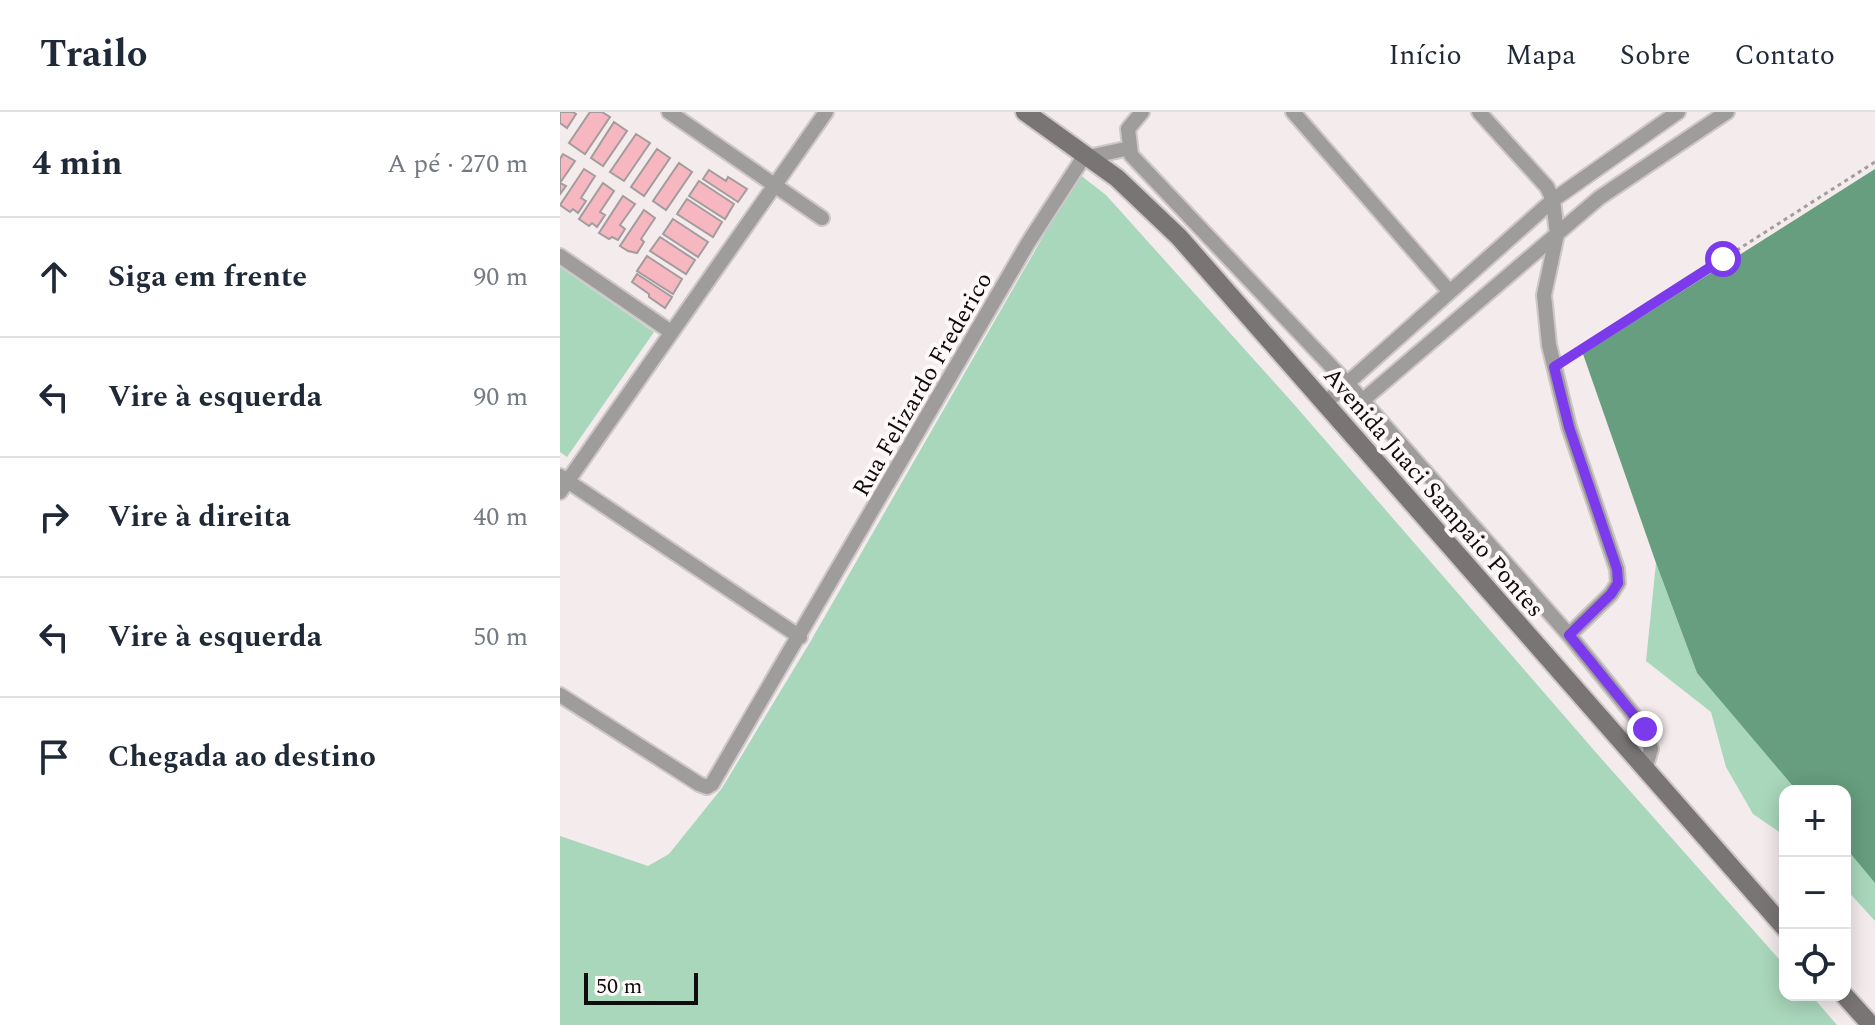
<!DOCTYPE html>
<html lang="pt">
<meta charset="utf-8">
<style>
body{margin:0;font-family:Spectral,serif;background:#f6f6f7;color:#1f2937}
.controls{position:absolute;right:24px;bottom:24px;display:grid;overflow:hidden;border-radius:16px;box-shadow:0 4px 20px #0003}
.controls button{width:72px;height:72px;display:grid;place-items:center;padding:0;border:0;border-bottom:2px solid #e0e1e3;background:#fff;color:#1f2937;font:40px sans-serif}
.scale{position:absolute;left:24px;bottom:20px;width:114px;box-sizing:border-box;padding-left:8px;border:4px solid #0e0c0c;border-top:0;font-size:22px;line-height:28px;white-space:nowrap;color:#0e0c0c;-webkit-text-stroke:6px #fff8f9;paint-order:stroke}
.stop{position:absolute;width:24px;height:24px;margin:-18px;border:6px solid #7c3aed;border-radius:50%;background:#fff}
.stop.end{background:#7c3aed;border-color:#fff;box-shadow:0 2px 8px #0008}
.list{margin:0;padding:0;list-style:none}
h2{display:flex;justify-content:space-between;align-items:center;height:104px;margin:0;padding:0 32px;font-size:34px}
h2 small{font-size:26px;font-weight:400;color:#747a83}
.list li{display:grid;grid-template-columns:52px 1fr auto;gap:24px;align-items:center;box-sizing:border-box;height:120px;padding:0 32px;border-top:2px solid #e0e1e3}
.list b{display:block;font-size:30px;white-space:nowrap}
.list em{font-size:26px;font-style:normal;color:#747a83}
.icon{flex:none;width:44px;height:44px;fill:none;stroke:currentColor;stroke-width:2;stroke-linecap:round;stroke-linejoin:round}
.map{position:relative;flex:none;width:1315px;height:913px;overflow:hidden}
header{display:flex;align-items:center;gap:48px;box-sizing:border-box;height:112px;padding:0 40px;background:#fff;border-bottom:2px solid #e0e1e3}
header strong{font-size:38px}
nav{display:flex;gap:44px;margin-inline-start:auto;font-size:28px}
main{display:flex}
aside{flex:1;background:#fff}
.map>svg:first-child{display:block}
.green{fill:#a9d7bc}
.water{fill:#669e7f}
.building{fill:#f7b7c0;stroke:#a39c9d;stroke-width:2}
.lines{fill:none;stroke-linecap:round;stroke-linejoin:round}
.minor-casing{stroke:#cec7c8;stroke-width:18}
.secondary-casing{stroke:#cec7c8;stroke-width:22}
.path{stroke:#a39d9e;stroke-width:3;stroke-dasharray:4 4;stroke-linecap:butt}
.minor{stroke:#9f9c9c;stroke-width:14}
.secondary{stroke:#797575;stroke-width:18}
.route{stroke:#7c3aed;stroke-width:10}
.labels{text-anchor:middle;stroke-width:8;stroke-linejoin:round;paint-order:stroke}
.street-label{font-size:24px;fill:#0e0c0c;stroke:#fff8f9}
</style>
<header>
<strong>Trailo</strong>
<nav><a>Início</a><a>Mapa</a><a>Sobre</a><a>Contato</a></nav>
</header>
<main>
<aside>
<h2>4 min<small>A pé · 270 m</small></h2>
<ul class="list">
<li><svg class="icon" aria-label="ahead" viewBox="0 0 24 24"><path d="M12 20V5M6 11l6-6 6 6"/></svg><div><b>Siga em frente</b></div><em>90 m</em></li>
<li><svg class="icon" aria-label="left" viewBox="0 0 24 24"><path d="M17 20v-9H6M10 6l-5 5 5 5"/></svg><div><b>Vire à esquerda</b></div><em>90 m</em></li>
<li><svg class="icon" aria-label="right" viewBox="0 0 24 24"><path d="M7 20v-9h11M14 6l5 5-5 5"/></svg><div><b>Vire à direita</b></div><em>40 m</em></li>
<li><svg class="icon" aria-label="left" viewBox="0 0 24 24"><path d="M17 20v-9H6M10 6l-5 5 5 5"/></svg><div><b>Vire à esquerda</b></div><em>50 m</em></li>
<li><svg class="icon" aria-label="arrive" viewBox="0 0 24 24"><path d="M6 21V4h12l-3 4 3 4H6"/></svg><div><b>Chegada ao destino</b></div></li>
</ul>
</aside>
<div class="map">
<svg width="1315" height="913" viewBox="0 0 1315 913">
<rect width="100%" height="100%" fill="#f3ebec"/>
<path class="green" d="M519,62l27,21 186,207 307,354 186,210v29h26l26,30h-1277v-189l88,30 21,-12 53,-66 87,-144z
M0,155l94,65 -87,125 -7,-5z
M1096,451l41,110 100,118h-12v45l-32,-22 -27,-47 -15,-55 -65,-51z
M1285,735l30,36v38l-30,-33z"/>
<path class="water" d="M1315,57v714l-30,-36v-56h-48l-100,-118 -41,-110 -73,-209z"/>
<path class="building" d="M0,0h13l3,2 -9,14 -7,-5z
M30,0h12l8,5 -25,37 -16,-11z
M54,10l13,9 -24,35 -12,-8z
M76,22l14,9 -26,38 -14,-9z
M97,37l13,9 -26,38 -13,-9z
M3,42l12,7 -15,22 6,3 -6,8v-35z
M119,51l13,9 -26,38 -13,-9z
M24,57l11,7 -14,22 5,3 -8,12 -5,-4 -3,3 -10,-7z
M149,58l17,11 2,-4 19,12 -9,13 -35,-23z
M139,69l35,23 -9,15 -36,-23z
M43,71l11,8 -14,21 5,3 -8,12 -5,-4 -3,3 -10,-7z
M63,84l12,8 -15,21 5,4 -7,11 -6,-3 -3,2 -10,-6z
M127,87l35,23 -9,15 -36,-23z
M84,98l11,8 -14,21 3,3 -7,11 -9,-2 -8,-5z
M113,107l35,23 -10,15 -35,-23z
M100,125l35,23 -9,14 -36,-23z
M87,144l35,23 -9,15 -36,-23z
M77,162l35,23 -7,11 -16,-11v-3l-17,-12z"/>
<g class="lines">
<g class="minor-casing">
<path id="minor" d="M109,0l153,106
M582,0l-14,17 3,26 216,228 222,252 76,94 6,20 -6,20
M733,0l156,179
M919,0l68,75 6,13 4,34 -13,61 5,50 20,82 48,142 1,14 -7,11 -42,41
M528,45l42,-9
M0,144l111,76
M802,289l237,-203 128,-86
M764,292l229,-204 125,-88
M0,364l240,161
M0,380l266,-380
M0,583l139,89 8,3 5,-3 316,-541 57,-88"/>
</g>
<g class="secondary-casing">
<path id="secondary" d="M465,0l92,66 62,59 606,691
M1284,883l27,30"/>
</g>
<path class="path" d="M1008,246l307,-196"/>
<use href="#minor" class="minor"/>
<use href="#secondary" class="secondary"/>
</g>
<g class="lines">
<path class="route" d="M1085,617l-76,-94 42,-41 7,-11 -1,-14 -48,-142 -15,-60 169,-108"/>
</g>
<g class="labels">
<g class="street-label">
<text transform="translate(362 272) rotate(-60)" y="8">Rua Felizardo Frederico</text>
<text transform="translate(874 380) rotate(49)" y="8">Avenida Juaci Sampaio Pontes</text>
</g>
</g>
</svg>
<div class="controls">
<button>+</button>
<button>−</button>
<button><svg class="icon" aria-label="locate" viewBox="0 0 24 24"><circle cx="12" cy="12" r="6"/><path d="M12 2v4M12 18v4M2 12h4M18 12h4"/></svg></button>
</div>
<div class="scale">50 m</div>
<div class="stop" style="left:1163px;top:147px"></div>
<div class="stop end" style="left:1085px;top:617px"></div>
</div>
</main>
